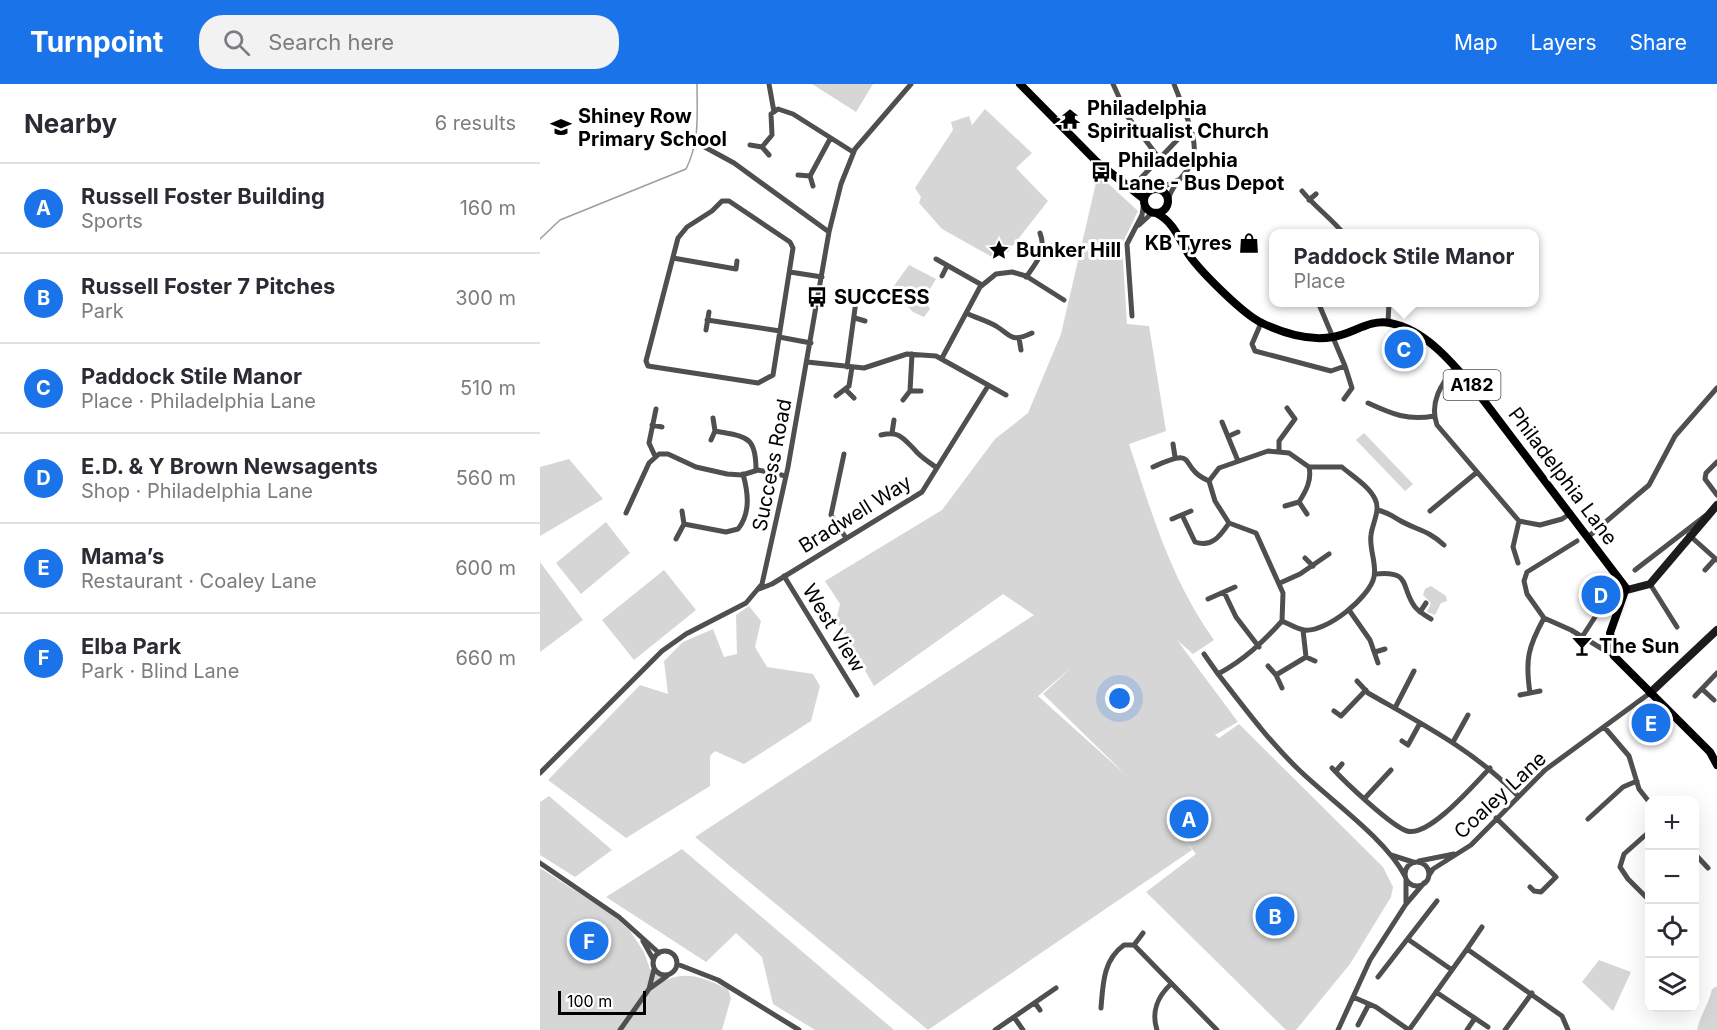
<!DOCTYPE html>
<meta charset="utf-8">
<style>
body{margin:0;font-family:Inter,sans-serif;background:#f2f2f3;color:#2b2b33}
.controls{position:absolute;right:18px;bottom:18px;display:grid;overflow:hidden;border-radius:12px;box-shadow:0 6px 24px #0002}
.controls button{width:54px;height:54px;display:grid;place-items:center;padding:0;border:0;border-bottom:2px solid #e1e1e2;background:#fff;color:#2b2b33;font:30px sans-serif}
.scale{position:absolute;left:18px;bottom:15px;width:88px;box-sizing:border-box;padding-left:6px;border:3px solid #000;border-top:0;font-size:16px;line-height:21px;white-space:nowrap;color:#000;-webkit-text-stroke:4px #fff;paint-order:stroke}
.you{position:absolute;left:580px;top:615px;width:21px;height:21px;margin:-15px;border:4px solid #fff;border-radius:50%;background:#1a73e8;box-shadow:0 0 0 9px #1a73e833}
.badge{display:grid;place-items:center;width:39px;height:39px;border-radius:50%;background:#1a73e8;color:#fff;font-size:20px;font-weight:700}
.pin{position:absolute;translate:-50% -50%;border:3px solid #fff;box-shadow:0 2px 6px #0006}
.popup{position:absolute;left:729px;top:145px;width:270px;height:78px;box-sizing:border-box;display:grid;place-content:center;border-radius:12px;background:#fff;filter:drop-shadow(0 2px 4px #0005);font-size:20px;white-space:nowrap;color:#7c7c81}
.popup b{font-size:22px;color:#2b2b33}
.popup::after{content:'';position:absolute;left:50%;top:100%;margin-left:-12px;border:12px solid transparent;border-top-color:#fff}
.list{margin:0;padding:0;list-style:none}
h2{display:flex;justify-content:space-between;align-items:center;height:78px;margin:0;padding:0 24px;font-size:26px}
h2 small{font-size:20px;font-weight:400;color:#7c7c81}
.list li{display:grid;grid-template-columns:39px 1fr auto;gap:18px;align-items:center;box-sizing:border-box;height:90px;padding:0 24px;border-top:2px solid #e1e1e2}
.list b{display:block;font-size:22px;white-space:nowrap}
.list p{margin:0;font-size:20px;white-space:nowrap;color:#7c7c81}
.list em{font-size:20px;font-style:normal;color:#7c7c81}
.icon{flex:none;width:33px;height:33px;fill:none;stroke:currentColor;stroke-width:2;stroke-linecap:round;stroke-linejoin:round}
.map{position:relative;flex:none;width:1177px;height:946px;overflow:hidden}
header{display:flex;align-items:center;gap:36px;box-sizing:border-box;height:84px;padding:0 30px;background:#1a73e8;color:#fff}
header strong{font-size:28px}
nav{display:flex;gap:33px;margin-inline-start:auto;font-size:21px}
.search{width:420px;height:54px;background:#f2f2f3;display:flex;align-items:center;gap:15px;box-sizing:border-box;padding:0 21px;border-radius:24px;color:#7c7c81;font-size:22px}
main{display:flex}
aside{flex:1;background:#fff}
.map>svg:first-child{display:block}
.green{fill:#d6d6d6;fill-rule:evenodd}
.lines{fill:none;stroke-linecap:round;stroke-linejoin:round}
.stream{stroke:#9d9d9d;stroke-width:1.5}
.street{stroke:#4f4f4f;stroke-width:5}
.secondary{stroke:#1c1c1c;stroke-width:8}
.primary{stroke:#000;stroke-width:8}
.labels{text-anchor:middle;stroke-width:6;stroke-linejoin:round;paint-order:stroke}
.shield{fill:#fff;stroke:#4c4c4c;stroke-width:1.5}
.shield-label{font-size:18px;font-weight:bold;fill:#000}
.poi-label{font-size:20px;font-weight:bold;fill:#000;stroke:#fff;text-anchor:start}
.street-label{font-size:20px;fill:#000;stroke:#fff}
</style>
<header>
<strong>Turnpoint</strong>
<div class="search"><svg class="icon" aria-label="search" viewBox="0 0 24 24"><circle cx="10" cy="10" r="6"/><path d="M15 15l6 6"/></svg>Search here</div>
<nav><a>Map</a><a>Layers</a><a>Share</a></nav>
</header>
<main>
<aside>
<h2>Nearby<small>6 results</small></h2>
<ul class="list">
<li><span class="badge">A</span><div><b>Russell Foster Building</b><p>Sports</p></div><em>160 m</em></li>
<li><span class="badge">B</span><div><b>Russell Foster 7 Pitches</b><p>Park</p></div><em>300 m</em></li>
<li><span class="badge">C</span><div><b>Paddock Stile Manor</b><p>Place · Philadelphia Lane</p></div><em>510 m</em></li>
<li><span class="badge">D</span><div><b>E.D. &amp; Y Brown Newsagents</b><p>Shop · Philadelphia Lane</p></div><em>560 m</em></li>
<li><span class="badge">E</span><div><b>Mama’s</b><p>Restaurant · Coaley Lane</p></div><em>600 m</em></li>
<li><span class="badge">F</span><div><b>Elba Park</b><p>Park · Blind Lane</p></div><em>660 m</em></li>
</ul>
</aside>
<div class="map">
<svg width="1177" height="946" viewBox="0 0 1177 946">
<rect width="100%" height="100%" fill="#fff"/>
<path class="green" d="M272,0h61l-17,28z
M445,25l47,44 -16,15 32,33 -40,51 -16,5 -50,-28 -23,-26 2,-6 -6,-9 38,-58 -2,-8 18,-6 3,9z
M558,90l40,37 -16,33 5,80 22,2 17,105 -37,13c23,70 42,136 85,196l-21,14 -16,-14 61,82 -23,13 4,3 20,-14 144,143 10,20 -2,10 -41,67 -54,66h-10l-140,-138 50,-38 -16,-20 12,16 -264,180 -233,-193 339,-222 -31,-21 -129,92 -38,-65 4,-17 -15,-23 117,-71 53,-71 33,-26 33,-79zM532,583l-29,27 84,82 -89,-80z
M369,181l27,14 -12,20 6,10 -6,8 -11,-5 -22,-22z
M824,349l49,51 -8,7 -49,-51z
M29,375l34,40 -63,37v-69z
M66,438l24,31 -49,41 -25,-31z
M0,478l43,58 -43,32z
M124,486l32,40 -62,50 -32,-40z
M891,502l15,10 1,5 -6,2 -6,12 -8,-3 4,-9 -8,-8 2,-6z
M209,522l12,15 -6,26 12,20 46,7 7,12 -9,35 -67,43 -29,-13 -5,5v30l-84,52 -78,-58 92,-95 28,9 -4,-33 19,-19 30,-13 11,28 13,-3 -1,-39z
M9,712l63,54 -37,27 -35,-22v-53z
M142,765l212,181h-79l-42,-26 -11,-47 -26,-24 -30,29 -100,-65z
M0,784l73,47 17,16 14,21 6,17 16,11c22,-10 40,-1 62,9l3,9 -9,32h-182z
M1059,876l32,12 -18,39 -31,-29z
M1177,902v44h-20c3,-15 12,-26 15,-41z"/>
<g class="lines">
<path class="stream" d="M0,155l20,-19 126,-51c14,-28 11,-54 11,-85"/>
<path class="street" d="M229,0l5,28
M573,0l15,33 31,41
M161,61l33,18 95,69
M210,61l12,2 7,8
M222,63l10,-12 -1,-21 7,-5 15,5 60,38
M258,91l12,1 3,10
M270,92l20,-37
M599,96l42,-44
M618,105l20,-9
M762,107c13,16 29,27 42,43
M628,116c4,-15 15,-23 23,-35 12,-19 -10,-61 -17,-81
M769,116l7,-6
M599,141l13,-12
M504,163l12,-1
M133,174l63,11 1,-8
M396,175l46,26
M250,188l32,5
M402,192l5,-10
M486,193c11,-15 21,-26 14,-44
M428,230c9,4 19,7 28,12 16,10 15,17 36,7
M592,232l-5,-72 15,-29 2,-13
M315,234l10,3
M167,236l73,11
M721,239l-9,21 3,7 76,20 14,-5 -27,-64
M848,239l1,-21
M166,246l3,-18
M239,253l-6,38 -15,8 -110,-17 -2,-5 32,-123 9,-11 25,-16 10,-10h7l61,41 3,6 -14,89 32,6
M479,254l2,12
M402,274l38,-71 16,-13 16,-2 14,4 38,24
M267,278l57,6 43,-14 29,2 70,39
M307,283l9,-66
M915,283c-14,17 -26,36 -18,58l82,96 21,4 22,-6 9,-6
M306,306l8,8
M370,307l2,-37
M296,312l13,-10 3,-19
M804,315l8,-11 -7,-22
M363,316l7,-9h11
M828,319c24,11 40,18 66,13
M682,338l16,39
M112,341l10,2
M175,347c31,6 41,4 41,39
M352,349l2,-13
M341,351c18,-4 21,2 33,14 6,8 15,13 23,19
M689,352l9,-4
M171,356l4,-9 -2,-13
M633,360l2,13
M739,367v-10l16,-22 -8,-11
M304,370l-13,61 15,23
M115,372l-6,-13 7,-34
M1177,378l-11,11 -1,6 12,16
M613,383c48,-22 23,0 56,14
M759,418l8,12
M745,422l14,-4c7,-11 13,-22 10,-35
M837,426c10,2 14,5 22,10 17,10 29,10 45,25
M890,427l46,-38
M86,429l23,-50 10,-9h9l28,13 31,7 15,1 16,-5 28,6
M642,431l13,27c17,6 25,-6 34,-19
M632,435l19,-8
M144,440l42,8 12,-3c13,-16 10,-37 5,-55
M1149,451l28,25
M1048,453l61,-52 26,-49 42,-48
M136,455l8,-15 -2,-13
M1037,457l-50,31 -3,9 3,13 17,24 27,12 43,26
M765,474l8,8
M978,479l-5,-16 6,-26
M1095,486l70,-54
M1165,486l10,-11
M835,490c37,-4 25,13 40,33 4,5 11,9 16,12
M244,492l73,119
M740,499l20,-9 29,-20
M1110,500l27,43
M219,505l13,-5 150,-92 66,-106
M684,508l12,25 23,30
M668,515l27,-12
M809,526l21,30 8,23
M880,528l6,-9
M763,546l3,27
M1042,553l26,-40 18,-9
M835,568l10,-3
M664,570l14,20c26,-14 45,-32 64,-53 7,3 15,8 22,9 22,3 66,-33 70,-53 3,-13 -5,-28 -3,-42 1,-11 10,-25 4,-36 -6,-13 -23,-23 -33,-32h-33l-20,-14 -21,-2 -49,17 -10,13 6,20 14,22 27,10 27,60 -1,28
M728,582l8,9 6,13
M678,590c25,32 50,66 80,95 32,31 87,69 107,107
M736,591l30,-18 9,4
M817,597l11,12c54,31 107,58 150,103
M1162,605l12,11
M990,609c-5,-33 -2,-46 14,-75
M980,611l20,-4
M1155,612l22,-23
M855,624l19,-37
M794,627l7,5 25,-26
M1065,644l24,28 10,33 11,14
M862,657l6,4 12,-22
M913,658l15,-27
M792,684c13,14 59,58 75,63 22,7 69,-49 83,-63
M796,687l6,-7
M0,689l122,-122 24,-17 60,-31 16,-19 26,-117 41,-235 12,-48 14,-35 56,-65
M825,714l26,-28
M956,734l60,59 -15,15 -7,-1 -4,-4
M1048,735l35,-32 14,-6
M1110,747l-26,23 -4,13 8,12 22,22
M1154,769l14,15
M851,771l22,7
M879,777l35,-7
M865 790a12 12 0 1 1 24 0a12 12 0 1 1-24 0Z
M0,779l79,54 40,36
M889,791l4,-6 38,-24 74,-75 105,-77
M866,797v23
M869,856l43,30
M103,857l10,18
M594,861l9,-12
M927,865l15,-22
M113 879a12 12 0 1 1 24 0a12 12 0 1 1-24 0Z
M137,880l41,16 81,50
M838,893l59,-76
M109,905l18,-13
M896,908l52,35
M813,913l23,10 33,23
M495,919l5,7
M561,924c2,-24 2,-48 23,-63h10l83,85
M474,933l9,13
M818,941l11,-21
M80,946l29,-41 5,-20
M455,946l61,-42
M617,946c-6,-18 1,-34 14,-46
M798,946l32,-70 36,-56 18,-21
M869,946l58,-81 95,67 6,14
M927,946l8,-12
M965,946l27,-37"/>
<path class="secondary" d="M1087,506l23,-6 67,-79
M1110,609l67,-63"/>
<path class="primary" d="M480,0l77,78 47,37
M604 117a12 12 0 1 1 24 0a12 12 0 1 1-24 0Z
M616,129c18,9 23,26 33,42 12,17 55,60 73,68 21,10 48,18 71,14 20,-3 36,-18 57,-14 37,7 65,43 88,70l148,195 -16,45 4,23 96,96 7,13"/>
</g>
<defs>
<g id="temple-bare" transform="scale(1.62)"><path d="M0-6L5-2H3V0L6.5 2.5H4V6H1.5V3h-3V6H-4V2.5H-6.5L-3 0V-2H-5Z" fill="#000" stroke="#fff" stroke-width="2.5" paint-order="stroke"/></g>
<g id="school-bare" transform="scale(1.62)"><path d="M0-5L7-2L0 1L-7-2ZM-4 1L0 2.5L4 1V4Q0 6-4 4Z" fill="#000" stroke="#fff" stroke-width="2.5" paint-order="stroke"/></g>
<g id="bus-bare" transform="scale(1.62)"><path d="M-5-6H5V4H4V6H2V4H-2V6H-4V4H-5ZM-3.5-4V0h7V-4ZM-3.5 1.2v1.5H-2V1.2ZM2 1.2v1.5H3.5V1.2Z" fill="#000" stroke="#fff" stroke-width="2.5" paint-order="stroke"/></g>
<g id="shop-bare" transform="scale(1.62)"><path d="M-5-2.5h2.3a2.7 3.5 0 0 1 5.4 0H5L5.5 6h-11ZM-1.5-2.5h3a1.5 2.3 0 0 0-3 0Z" fill="#000" stroke="#fff" stroke-width="2.5" paint-order="stroke"/></g>
<g id="sight-bare" transform="scale(1.62)"><path d="M0-6L1.8-2.2L6-1.7L2.9 1.2L3.7 5.4L0 3.3L-3.7 5.4L-2.9 1.2L-6-1.7L-1.8-2.2Z" fill="#000" stroke="#fff" stroke-width="2.5" paint-order="stroke"/></g>
<g id="bar-bare" transform="scale(1.62)"><path d="M-6-5H6L.8 .8V4.5H3.5V6h-7V4.5H-.8V.8Z" fill="#000" stroke="#fff" stroke-width="2.5" paint-order="stroke"/></g>
</defs>
<g fill-rule="evenodd">
<use href="#temple-bare" x="530" y="35"/>
<use href="#school-bare" x="21" y="43"/>
<use href="#bus-bare" x="561" y="88"/>
<use href="#shop-bare" x="709" y="159"/>
<use href="#sight-bare" x="459" y="166"/>
<use href="#bus-bare" x="277" y="213"/>
<use href="#bar-bare" x="1042" y="562"/>
</g>
<g class="labels">
<rect class="shield" x="903.5" y="286" width="57" height="30" rx="4.5"/>
<g class="shield-label">
<text x="932" y="307">A182</text>
</g>
<g class="poi-label">
<text x="547" y="31">Philadelphia<tspan x="547" dy="23">Spiritualist Church</tspan></text>
<text x="38" y="39">Shiney Row<tspan x="38" dy="23">Primary School</tspan></text>
<text x="578" y="83">Philadelphia<tspan x="578" dy="23">Lane - Bus Depot</tspan></text>
<text x="692" y="166" text-anchor="end">KB Tyres</text>
<text x="476" y="173">Bunker Hill</text>
<text x="294" y="220">SUCCESS</text>
<text x="1059" y="569">The Sun</text>
</g>
<g class="street-label">
<text transform="translate(232 381) rotate(-79)" y="7">Success Road</text>
<text transform="translate(1023 392) rotate(53)" y="7">Philadelphia Lane</text>
<text transform="translate(315 430) rotate(-32)" y="7">Bradwell Way</text>
<text transform="translate(294 544) rotate(58)" y="7">West View</text>
<text transform="translate(960 711) rotate(-43)" y="7">Coaley Lane</text>
</g>
</g>
</svg>
<div class="controls">
<button>+</button>
<button>−</button>
<button><svg class="icon" aria-label="locate" viewBox="0 0 24 24"><circle cx="12" cy="12" r="6"/><path d="M12 2v4M12 18v4M2 12h4M18 12h4"/></svg></button>
<button><svg class="icon" aria-label="layers" viewBox="0 0 24 24"><path d="M12 4l9 5-9 5-9-5zM3 14l9 5 9-5"/></svg></button>
</div>
<div class="scale">100 m</div>
<div class="you"></div>
<div class="pin badge" style="left:649px;top:735px">A</div>
<div class="pin badge" style="left:735px;top:832px">B</div>
<div class="pin badge" style="left:864px;top:265px">C</div>
<div class="popup"><b>Paddock Stile Manor</b>Place</div>
<div class="pin badge" style="left:1061px;top:511px">D</div>
<div class="pin badge" style="left:1111px;top:639px">E</div>
<div class="pin badge" style="left:49px;top:857px">F</div>
</div>
</main>
